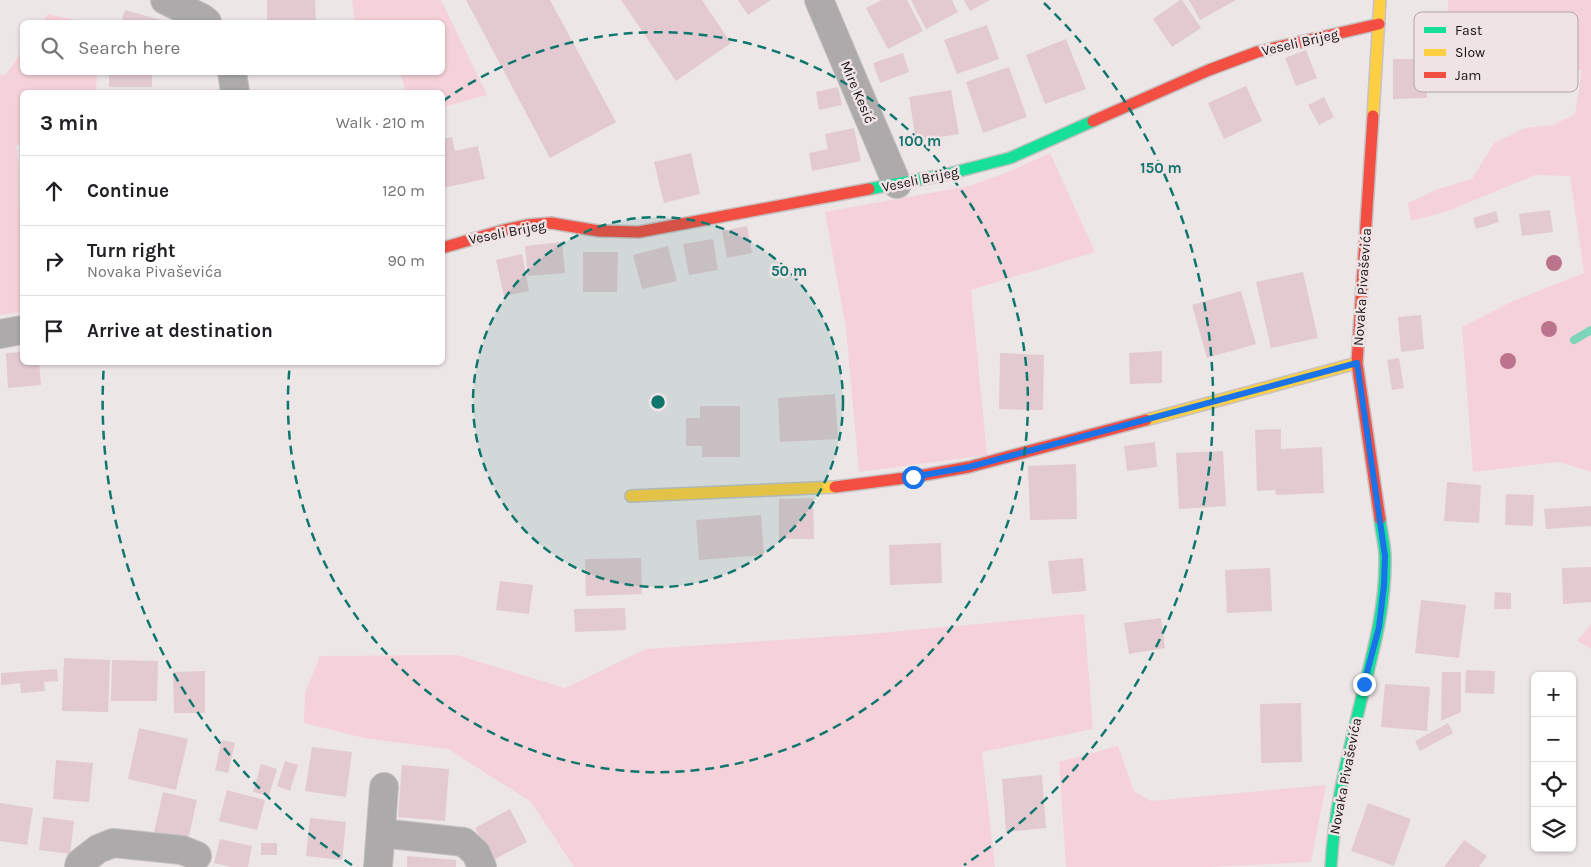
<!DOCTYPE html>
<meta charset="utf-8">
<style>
body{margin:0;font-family:Karla,sans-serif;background:#f2f2f2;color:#202124}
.controls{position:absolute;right:15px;bottom:15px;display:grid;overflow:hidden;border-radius:8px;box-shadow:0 1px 4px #0004}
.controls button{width:45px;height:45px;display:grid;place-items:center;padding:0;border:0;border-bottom:1px solid #e0e0e0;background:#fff;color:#202124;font:25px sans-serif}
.stop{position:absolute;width:15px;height:15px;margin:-11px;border:4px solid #1a73e8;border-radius:50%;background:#fff}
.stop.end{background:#1a73e8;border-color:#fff;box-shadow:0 1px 5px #0008}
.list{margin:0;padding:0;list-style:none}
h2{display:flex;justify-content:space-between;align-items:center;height:65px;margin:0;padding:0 20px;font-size:21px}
h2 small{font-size:16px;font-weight:400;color:#757577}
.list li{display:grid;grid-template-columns:32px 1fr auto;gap:15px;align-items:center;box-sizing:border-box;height:70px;padding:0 20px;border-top:1px solid #e0e0e0}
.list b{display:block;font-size:19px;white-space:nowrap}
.list p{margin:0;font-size:16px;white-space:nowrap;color:#757577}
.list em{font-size:16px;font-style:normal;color:#757577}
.icon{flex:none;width:28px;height:28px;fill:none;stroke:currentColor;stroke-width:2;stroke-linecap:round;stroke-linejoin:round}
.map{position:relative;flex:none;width:1591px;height:867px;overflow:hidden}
.search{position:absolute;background:#fff;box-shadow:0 1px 4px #0004;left:20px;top:20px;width:425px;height:55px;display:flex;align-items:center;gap:12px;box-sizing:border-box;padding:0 18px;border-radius:8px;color:#757577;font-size:19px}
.panel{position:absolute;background:#fff;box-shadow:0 1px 4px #0004;left:20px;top:90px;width:425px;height:275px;border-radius:8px}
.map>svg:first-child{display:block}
.green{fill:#f5d2d9}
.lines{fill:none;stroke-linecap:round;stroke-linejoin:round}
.stream{stroke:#7cd5b9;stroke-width:8}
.building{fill:#e2cad0}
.street-casing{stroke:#c6c1c2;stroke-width:30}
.fast-casing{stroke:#c6c1c2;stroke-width:14}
.slow-casing{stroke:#c6c1c2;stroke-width:14}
.jam-casing{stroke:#c6c1c2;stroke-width:14}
.street{stroke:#acaaab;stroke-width:28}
.fast{stroke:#16e098;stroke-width:11}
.slow{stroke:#ffcf43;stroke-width:11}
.jam{stroke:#f24e42;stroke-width:11}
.tree{fill:#bb738e}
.route{stroke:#1a73e8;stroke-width:6}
.ring{fill:none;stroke:#0f766e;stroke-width:2.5;stroke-dasharray:9 6}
.labels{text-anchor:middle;stroke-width:5;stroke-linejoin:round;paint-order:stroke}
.street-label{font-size:14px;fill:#171314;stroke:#f0e3e5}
.key{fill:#f0e3e5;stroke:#afa5a6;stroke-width:1}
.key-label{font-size:14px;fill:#171314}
.centre{fill:#0f766e;stroke:#f0e3e5;stroke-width:2.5}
.ring-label{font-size:15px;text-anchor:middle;font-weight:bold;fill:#0f766e;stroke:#f0e3e5;stroke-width:5;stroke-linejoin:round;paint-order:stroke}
</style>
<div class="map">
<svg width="1591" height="867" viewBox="0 0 1591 867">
<rect width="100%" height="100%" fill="#ede6e7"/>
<path class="green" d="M352,0h89l46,95 -44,12 -1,-15h-36l-6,-19 42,-1v-50h-87z
M1448,0h143v472l-32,-10 -86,10 -11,-145 53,-27 69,-27 -14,-97 -35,-1 -87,36 -37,10 -3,-18 30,-14 34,-10 22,-36 31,-15 28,-3 22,-11 7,-44 -131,21z
M48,14l35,8h1h-42z
M22,51v21l75,1 -1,19h-74v53h-6l3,22 3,145 -22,3v-241l5,2z
M1050,153l45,99 -124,38 16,165 -128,17 -13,-143 -21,-117 144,-26 39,-14z
M1084,614l9,115 -111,23 13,115h-421l-43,-65 -83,-53 -84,-11 -60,-15 1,-30 15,-37 137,-1 108,33 81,-39 223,-15z
M1591,624v25l-14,-8z
M1118,746l16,45 17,10 175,-16 -15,77 -104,5h-141l-7,-105z"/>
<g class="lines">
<path class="stream" d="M1574,340l17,-10"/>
</g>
<path class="building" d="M267,0h48l1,22h-49z
M466,0h84l66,122 -66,36z
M621,0h81l29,43 -55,38z
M738,0h33l-23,15z
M882,0h25l16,31 -35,18 -22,-41z
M911,0h41l6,12 -32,17z
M964,0h26l-20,11z
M1180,0h2l19,28 -29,19 -19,-28z
M1189,0h47l-36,20z
M125,10l43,12h-47z
M987,25l12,34 -42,15 -13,-34z
M1066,39l20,50 -41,15 -19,-49z
M1306,50l11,28 -21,8 -11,-28z
M903,53l6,19 -29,11 -7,-20z
M1393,59h33l1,39 -34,1z
M1009,67l18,50 -44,16 -17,-51z
M109,72h43v15h-43z
M1246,86l16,35 -38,18 -16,-36z
M838,87l4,18 -23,5 -3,-18z
M951,90l8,44 -43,7 -7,-44z
M1324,97l10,20 -15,8 -11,-20z
M854,128l7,33 -49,10 -3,-18 19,-4 -3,-15z
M452,137l3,14 23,-5 7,33 -43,9v-49z
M691,153l9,41 -36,9 -10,-41z
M1550,210l3,22 -31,4 -3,-22z
M1496,211l3,11 -23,7 -3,-11z
M747,226l5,27 -25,5 -5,-27z
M713,239l5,31 -29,5 -6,-31z
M562,242l3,31 -37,3 -3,-30z
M668,246l9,35 -35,8 -9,-34z
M583,252h35l-1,40h-34z
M522,254l7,37 -25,5 -8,-36z
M1303,272l15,66 -47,10 -15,-66z
M1241,291l15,53 -49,14 -15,-53z
M1421,315l3,34 -23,3 -3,-35z
M1162,351v32l-32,1 -1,-31z
M22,352v10h17l2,23 -33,3 -2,-35z
M1000,353l44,2 -1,55 -44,-1z
M1399,358l5,30 -12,2 -5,-30z
M835,394l3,45 -58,3 -2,-44z
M700,406h40v51h-38v-11h-16v-28h14z
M1281,429v20l41,-2 2,46 -48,2 -1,-5 -18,1 -2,-61z
M1155,442l2,25 -30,4 -3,-25z
M1223,451l3,55 -47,3 -3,-56z
M1076,464l1,55 -47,1 -2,-54z
M1447,482l34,3 -2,38 -35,-2z
M1506,494l28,1 -1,31 -28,-1z
M813,498l1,41h-35v-40z
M1591,506v20l-45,3 -2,-20z
M761,515l3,40 -65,5 -3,-40z
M941,543l1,40 -52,2 -1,-40z
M641,558l1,36 -56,2 -1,-37z
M1083,558l3,33 -34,3 -4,-33z
M1591,567v35l-28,2 -1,-36z
M1270,568l2,43 -45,2 -2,-43z
M500,581l33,4 -4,29 -33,-4z
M1495,592l16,1v16h-17z
M1421,600l45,5 -7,53 -44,-5z
M625,608l1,22 -51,2 -1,-23z
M1161,618l4,30 -36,6 -5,-31z
M64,658l46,2 -2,52 -46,-1z
M112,660l46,1 -1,40h-46z
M57,669l1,12 -14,1 1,9 -24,2 -1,-10 -19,2v-12z
M1466,670l29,1 -1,23 -29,-1z
M205,671v42h-31l-1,-41z
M1442,672h19v40l-20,9z
M1385,684l45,3 -3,44 -46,-4z
M1301,703l1,59 -41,1 -1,-59z
M1448,723l5,10 -33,18 -5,-10z
M139,728l49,11 -12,51 -48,-11z
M222,740l13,3 -7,30 -13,-3z
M312,747l40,5 -6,45 -41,-6z
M56,760l37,3 -4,39 -36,-3z
M285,761l13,4 -8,26 -13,-5z
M261,764l16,5 -8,27 -16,-4z
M402,765l47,4 -4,52 -47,-4z
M1042,775l4,53 -40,4 -4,-53z
M227,790l38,10 -8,30 -38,-9z
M163,792l34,8 -9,40 -34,-8z
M0,803l33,5 -6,37 -27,-4z
M1368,803l43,16 -17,47 -43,-15z
M510,809l17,33 -34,18 -18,-32z
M43,817l31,4 -4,33 -31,-4z
M310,818l36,4 -4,38 -36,-4z
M220,839l32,7 -4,21h-17l-17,-4z
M1464,840l23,16 -8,11h-35z
M261,843h16v12h-16z
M407,856l49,4v7h-49z"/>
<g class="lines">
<g class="street-casing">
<path id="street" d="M165,0l37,18 5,4
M819,0l78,184
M232,72l3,20
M0,334l22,-4
M381,833l83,9 12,11 6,14
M79,867l1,-4 18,-14 15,-6 69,7 15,6
M378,867l6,-80"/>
</g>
<g class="fast-casing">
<path id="fast" d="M869,189l79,-15 62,-16 83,-37
M1331,867c3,-61 19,-120 33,-179 11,-43 22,-86 21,-131 0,-12 -4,-25 -5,-38"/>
</g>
<g class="slow-casing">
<path id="slow" d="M1373,116l7,-116
M1146,420l211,-57
M631,496l204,-9"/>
</g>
<g class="jam-casing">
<path id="jam" d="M1373,116l-16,247 23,156
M1093,121l116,-51 48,-18 122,-28
M442,248l62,-18 23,-5 24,-2 48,8 40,1 230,-43
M835,487l78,-10 56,-10 177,-47"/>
</g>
<use href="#street" class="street"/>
<use href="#fast" class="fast"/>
<use href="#slow" class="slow"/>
<use href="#jam" class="jam"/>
</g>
<g class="tree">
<circle cx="1554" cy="263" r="8"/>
<circle cx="1549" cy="329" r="8"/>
<circle cx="1508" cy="361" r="8"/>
</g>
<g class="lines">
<path class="route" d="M913,477l56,-10 388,-104 28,193 -1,29 -5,42 -15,57"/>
</g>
<circle cx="658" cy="402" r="185" fill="#0f766e" fill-opacity=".12"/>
<g class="ring">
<circle cx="658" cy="402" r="185"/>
<path d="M443 101A370 370 0 1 1 290 363"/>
<path d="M352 865A555 555 0 0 1 104 363M1044 3A555 555 0 0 1 964 865"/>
</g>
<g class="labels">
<g class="street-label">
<text transform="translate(1300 42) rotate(-13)" y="5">Veseli Brijeg</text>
<text transform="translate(858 92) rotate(67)" y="5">Mire Kesić</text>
<text transform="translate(920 179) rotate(-12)" y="5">Veseli Brijeg</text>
<text transform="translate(507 232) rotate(-11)" y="5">Veseli Brijeg</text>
<text transform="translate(1362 287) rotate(-86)" y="5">Novaka Pivaševića</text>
<text transform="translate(1345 776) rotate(-79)" y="5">Novaka Pivaševića</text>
</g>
</g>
<rect x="1414" y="12" width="164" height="80" rx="8" class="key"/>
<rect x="1424" y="27" width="22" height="6" fill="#16e098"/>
<rect x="1424" y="49" width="22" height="7" fill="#ffcf43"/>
<rect x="1424" y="72" width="22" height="6" fill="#f24e42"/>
<g class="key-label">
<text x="1455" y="35">Fast</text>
<text x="1455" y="57">Slow</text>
<text x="1455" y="80">Jam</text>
</g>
<circle cx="658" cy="402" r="8" class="centre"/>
<g class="ring-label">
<text x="920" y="146">100 m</text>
<text x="1161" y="173">150 m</text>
<text x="789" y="276">50 m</text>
</g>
</svg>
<div class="controls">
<button>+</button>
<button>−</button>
<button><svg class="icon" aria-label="locate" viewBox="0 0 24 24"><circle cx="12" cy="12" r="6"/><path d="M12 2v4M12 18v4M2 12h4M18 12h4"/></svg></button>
<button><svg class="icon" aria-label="layers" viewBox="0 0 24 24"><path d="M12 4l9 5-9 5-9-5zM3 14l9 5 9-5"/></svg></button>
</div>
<div class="stop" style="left:913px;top:477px"></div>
<div class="stop end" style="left:1364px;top:684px"></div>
<div class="search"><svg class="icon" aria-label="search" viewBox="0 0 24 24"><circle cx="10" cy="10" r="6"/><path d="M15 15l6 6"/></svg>Search here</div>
<section class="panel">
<h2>3 min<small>Walk · 210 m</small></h2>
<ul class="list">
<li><svg class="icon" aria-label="ahead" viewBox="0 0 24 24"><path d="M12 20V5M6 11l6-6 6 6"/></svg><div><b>Continue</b></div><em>120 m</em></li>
<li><svg class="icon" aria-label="right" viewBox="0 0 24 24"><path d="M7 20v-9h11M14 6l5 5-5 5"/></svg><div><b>Turn right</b><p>Novaka Pivaševića</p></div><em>90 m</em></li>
<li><svg class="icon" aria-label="arrive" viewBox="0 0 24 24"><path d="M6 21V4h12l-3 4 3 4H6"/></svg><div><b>Arrive at destination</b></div></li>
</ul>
</section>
</div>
